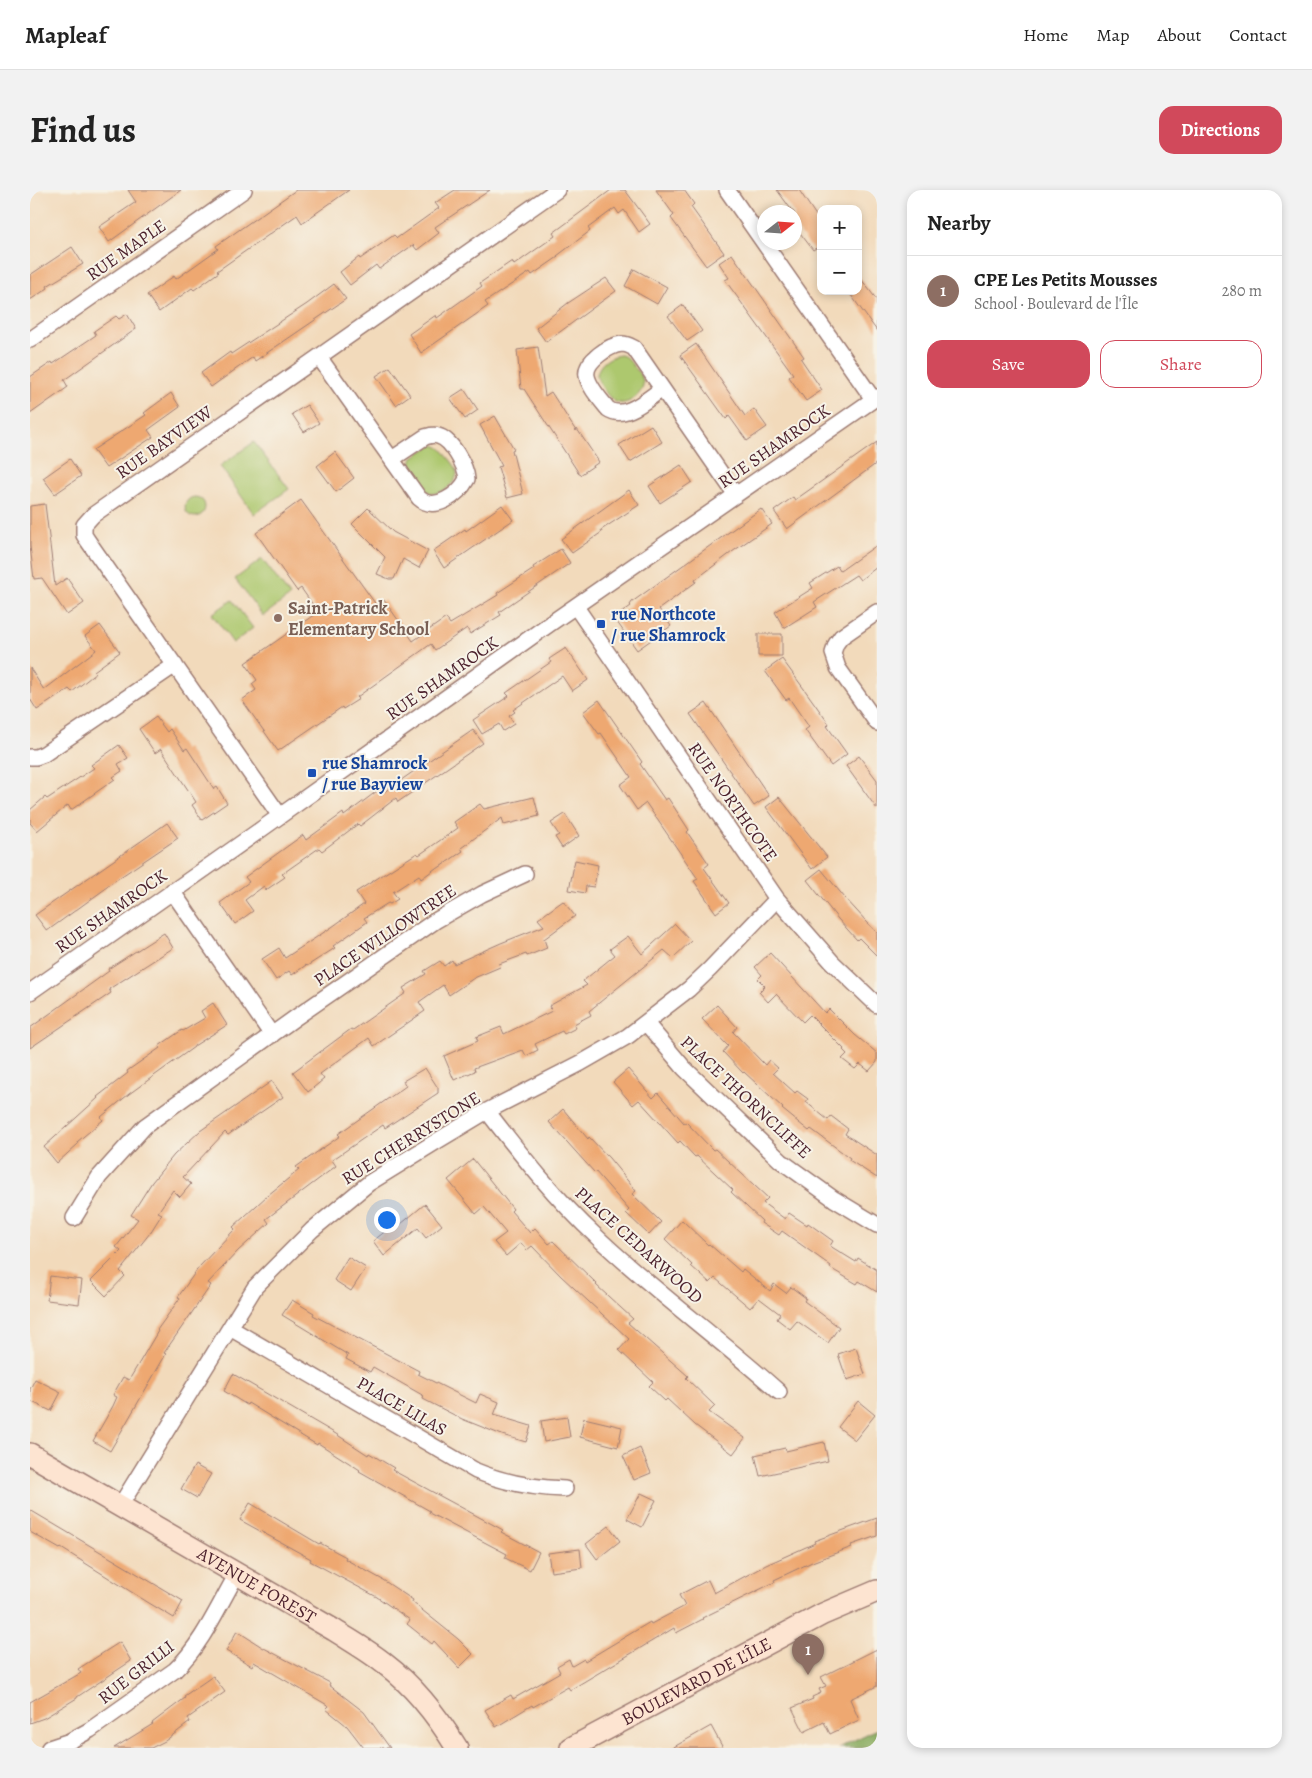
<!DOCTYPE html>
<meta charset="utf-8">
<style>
body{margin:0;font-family:Alegreya,serif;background:#f2f2f2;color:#222}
.controls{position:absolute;right:15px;top:15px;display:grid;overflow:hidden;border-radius:10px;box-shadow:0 2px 8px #0003}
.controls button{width:45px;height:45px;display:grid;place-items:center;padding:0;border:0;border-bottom:1px solid #e0e0e0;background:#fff;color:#222;font:25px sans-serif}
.compass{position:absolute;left:727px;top:15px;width:45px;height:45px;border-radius:50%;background:#fff;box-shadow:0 2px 8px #0003;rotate:73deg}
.you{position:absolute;left:356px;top:1029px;width:18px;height:18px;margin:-12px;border:4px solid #fff;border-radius:50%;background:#1a73e8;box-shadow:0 0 0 8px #1a73e833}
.badge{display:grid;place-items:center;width:32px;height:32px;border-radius:50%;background:#d1495b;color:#fff;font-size:16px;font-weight:700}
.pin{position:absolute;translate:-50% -41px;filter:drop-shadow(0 1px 2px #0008)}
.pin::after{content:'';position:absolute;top:26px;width:18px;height:15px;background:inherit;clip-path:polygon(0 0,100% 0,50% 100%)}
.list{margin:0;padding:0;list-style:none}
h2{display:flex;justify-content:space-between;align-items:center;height:65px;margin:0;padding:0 20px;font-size:21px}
h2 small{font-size:16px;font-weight:400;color:#767676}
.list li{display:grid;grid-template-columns:32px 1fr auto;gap:15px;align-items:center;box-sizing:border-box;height:70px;padding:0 20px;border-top:1px solid #e0e0e0}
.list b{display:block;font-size:19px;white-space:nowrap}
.list p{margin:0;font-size:16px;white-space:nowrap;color:#767676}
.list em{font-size:16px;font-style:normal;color:#767676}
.actions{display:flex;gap:10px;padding:15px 20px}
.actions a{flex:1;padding:11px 0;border:1px solid #d1495b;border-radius:15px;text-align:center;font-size:18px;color:#d1495b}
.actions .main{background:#d1495b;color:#fff}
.map{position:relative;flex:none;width:847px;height:1558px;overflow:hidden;border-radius:15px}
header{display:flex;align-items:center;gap:30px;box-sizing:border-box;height:70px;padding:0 25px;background:#fff;border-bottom:1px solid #e0e0e0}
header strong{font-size:24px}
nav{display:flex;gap:28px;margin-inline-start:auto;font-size:18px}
.intro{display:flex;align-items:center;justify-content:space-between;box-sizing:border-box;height:120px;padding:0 30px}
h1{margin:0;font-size:35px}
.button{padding:12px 22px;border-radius:15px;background:#d1495b;color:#fff;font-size:18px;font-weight:700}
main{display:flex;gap:30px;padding:0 30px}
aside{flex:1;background:#fff;border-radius:15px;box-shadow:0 2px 8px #0003}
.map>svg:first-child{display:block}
.green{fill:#adc86e;stroke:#7c744c}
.forest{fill:#8aac61;stroke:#6a6646}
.building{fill:#eea871}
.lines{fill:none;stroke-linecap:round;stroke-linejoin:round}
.street-casing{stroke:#9e7c73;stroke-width:18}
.secondary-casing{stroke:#9e7c73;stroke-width:24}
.street{stroke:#fff;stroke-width:15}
.secondary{stroke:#fde4d1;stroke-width:21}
.education-dot{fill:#8d6e63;stroke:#f7f3e8;stroke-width:2}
.transit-dot{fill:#1a4fb4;stroke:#f7f3e8;stroke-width:2}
.labels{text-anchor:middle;stroke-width:4;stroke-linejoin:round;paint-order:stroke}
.street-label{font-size:18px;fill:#4a1f2b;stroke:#f7f3e8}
.education-label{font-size:18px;font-weight:bold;fill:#785e54;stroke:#f7f3e8;text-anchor:start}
.transit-label{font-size:18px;font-weight:bold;fill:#164399;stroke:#f7f3e8;text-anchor:start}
</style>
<header>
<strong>Mapleaf</strong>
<nav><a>Home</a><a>Map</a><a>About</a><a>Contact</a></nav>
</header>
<div class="intro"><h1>Find us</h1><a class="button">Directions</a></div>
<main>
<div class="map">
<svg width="847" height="1558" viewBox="0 0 847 1558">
<rect width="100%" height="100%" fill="#f7f3e8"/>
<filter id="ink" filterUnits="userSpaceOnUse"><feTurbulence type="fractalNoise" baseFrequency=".02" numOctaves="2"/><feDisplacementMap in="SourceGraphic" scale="10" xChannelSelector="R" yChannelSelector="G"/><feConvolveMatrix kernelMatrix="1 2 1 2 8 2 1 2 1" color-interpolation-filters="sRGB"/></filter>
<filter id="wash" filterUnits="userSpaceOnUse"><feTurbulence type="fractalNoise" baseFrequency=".0096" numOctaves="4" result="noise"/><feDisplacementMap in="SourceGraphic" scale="20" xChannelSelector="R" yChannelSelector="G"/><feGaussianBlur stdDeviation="1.12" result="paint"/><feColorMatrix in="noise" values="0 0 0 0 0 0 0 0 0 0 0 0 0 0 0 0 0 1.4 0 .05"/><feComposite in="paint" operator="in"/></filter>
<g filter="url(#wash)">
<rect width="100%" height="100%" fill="#f2dabb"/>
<path class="green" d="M591,165c7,2 9,7 14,13 3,4 7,8 8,13 2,11 -13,24 -24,22 -9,-1 -19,-18 -22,-26 0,-12 12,-21 24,-22z
M224,252l35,47 -35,25 -34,-48z
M402,255c8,1 11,5 15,11 4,5 10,11 10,17 0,10 -17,23 -26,20 -6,-2 -10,-10 -13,-15 -6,-7 -9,-12 -5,-21z
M155 317a10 10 0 1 1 20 0a10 10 0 1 1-20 0Z
M232,369l28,37 -27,20 -28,-37z
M202,410l21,28 -20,15 -21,-29z"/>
<path class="forest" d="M847,1539v19h-39z"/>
<g id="blocks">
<path class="building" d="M98,0h53l-72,52 -10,-15 37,-25z
M266,0h53l-47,33 -5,-8 -80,56 2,1 -25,18 -2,-2 -33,24 -12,-17 27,-19 2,3 42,-30 -2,-3z
M425,0h35l-55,37 4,6 -22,17 -4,-5 -34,24 -3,-4 -26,20 -10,-13 19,-15 1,2 34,-24 3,3 42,-30 -4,-5z
M581,0h14l25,34 -11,8 -15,-22 -5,4 -4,-6 -27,20 2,3 -33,25 1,1 -26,18 -2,-3 -45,30 3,4 -67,47 -12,-19 27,-19 1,3 45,-32 -2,-3 32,-22 2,4 41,-29 -2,-3z
M626,0h28l10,14 -3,3 33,46 -18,13 -35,-48 3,-3z
M747,0h22l22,33v22l-8,5 -19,-25v-13h-1z
M42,57l11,17 -36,22 1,2 -18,12v-25z
M702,64l72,103 -3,2 21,31 -16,11 -17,-24 4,-3 -68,-94 4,-2 -10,-15z
M604,79l33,18 -10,17 -32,-18z
M828,85l19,25v31l-29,-40h10z
M576,88l10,13 -70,51 -10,-14 32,-25z
M304,94l12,15 -91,62 -2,-4 -42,30 -10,-14 29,-21 1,2 76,-50z
M653,115l19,26 -15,10 -19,-25z
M97,124l9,15 -72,51 4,7 -38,27v-37l22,-15 1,2 43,-29 -2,-4 22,-15 3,3z
M666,154l49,72 9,-7 13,18 -20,14 -18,-25 -3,3 -46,-64z
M508,157l7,49 6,-4 25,39 1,-2 22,33 -19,13 -56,-86h-3l-4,-39z
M360,177l20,28 -14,10 -20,-29z
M434,199l14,21 -13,9 -15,-21z
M141,203l9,14 -32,23 5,7 -47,31 -13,-18 53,-35 -2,-2z
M277,215l12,18 -15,9 -12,-18z
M465,226l19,33 -2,1 11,44 -16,4 -9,-31 4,-1 -22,-41z
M621,235l11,17 -32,20 -11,-17z
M847,252v21l-90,66 -13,-18 19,-14 2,3z
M305,262l19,26 -18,14 -19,-26z
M40,269l11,17 -26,18 -12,-16z
M651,275l11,17 -32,21 -11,-17z
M599,300l10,15 -38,25 1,2 -30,21 -11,-14z
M271,310l76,106 7,-6 29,41 33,-23 4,6 48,-29 -1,-2 37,-24 -1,-2 28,-18 9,14 -71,49 2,3 -31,19 -3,-6 -32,22 -4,-6 -74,53 2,2 -16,10 -1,-2 -64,44 -36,-51 14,-10 -4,-6 5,-4 -12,-17 73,-51 -17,-24 -4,3 -41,-58z
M15,314l10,82 12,-8 17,25 -17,12 -25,-37 -8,1 -4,-33v-40z
M472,315l11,15 -69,48 -11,-17 32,-22 1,2z
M338,318l25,24 35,19 -9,17 -16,-9 -9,20h-5l-12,-5 8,-17 -33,-33z
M731,319l11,15 -40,28 -37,28 1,2 -37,27 12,17 -34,24 -23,-32 17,-12 -1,-1 2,-3z
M847,355v22l-17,13 -4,-5 -42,27 3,5 -33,21 -9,-16 38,-24 -3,-5 27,-17 3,5z
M70,435l20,27 -26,19 2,2 -24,19 -3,-3 -32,21 -7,-11v-31l14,22 52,-40 -11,-14z
M728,444h24v22h-24z
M536,458l22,32 -16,11 -10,-15 -49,34 2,2 -6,4 5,8 -11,7 -4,-7 -17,10 -9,-14 36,-24 -3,-3 45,-31 -2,-3z
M752,469l25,34 22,31 -2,2 20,28 -16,12 -26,-36 4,-3 -20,-29 -3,2 -21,-29z
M569,510l43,62 -2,2 25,36 3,-2 21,32 -2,2 22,32 -5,4 25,35 -13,10 -22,-32 4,-2 -52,-76 -9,7 -17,-25 11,-8 -30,-44 -2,1 -16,-22z
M676,513l63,93 -15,10 -64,-92z
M126,527l11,15 3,-3 14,21 3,-2 27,41 3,-2 10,16 -25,17 -10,-15 4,-3 -35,-53 -6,4 -16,-24z
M443,540l10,13 -85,59 -2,-4 -36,28 -2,-2 -36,27 -3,-3 -37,26 3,3 -19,13 -2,-4 -19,14 8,11 -18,13 -15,-21 29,-21 -4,-5 58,-42 3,5 37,-27 1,3 37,-28 3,4z
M89,555l9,13 -10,6 4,7 -9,6 2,2 -44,31 -3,-5 -31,26 -7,-8v-13l15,-13 2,2 47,-31 -3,-3z
M829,566l18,24v29l-31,-43z
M504,607l5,19 -35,9 -2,-7 -41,30 2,3 -26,18 -1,-1 -15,11 -2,-4 -26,17 5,7 -8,5 -2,-1 -24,15 3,4 -34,24 2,2 -28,18 -1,-1 -14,10 -3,-4 -13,9 -14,-21 17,-11 6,10 47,-31 32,-23 -8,-12 61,-39 2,2 39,-27 -4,-6 26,-18 4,5z
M749,607l48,60 -15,12 -46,-62z
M535,624l14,22 -17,12 -7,-11 4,-2 -8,-12z
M137,633l11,15 -74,50 1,1 -58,42 -12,-16z
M545,670l23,5 -4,22 -8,-1 -1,7 -16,-3z
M791,679l24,29 32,35v23l-18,-18 -2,2 -19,-21 -31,-39z
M533,711l12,15 -31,23 3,9 -20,8 -1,-2 -27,10 1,3 -26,11 -25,17 -6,-10 -24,17 6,9 -51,35 -5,-8 -49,36 4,5 -16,13 -15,-20 58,-43 2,1 53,-37 -3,-5 23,-14 -2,-3 16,-10 4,5 8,-6 2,4 47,-21 43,-17 -6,-7z
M645,734l16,17 -18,17 -9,-8 -75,61 2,4 -17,9 2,4 -12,6 -2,-3 -27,13 3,6 -12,6 -3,-6 -49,18 1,3 -21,9 -10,-24 34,-15 -2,-4 25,-10 3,7 48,-23 -3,-5 38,-21 -4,-4 32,-26 -5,-6 18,-13 14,18z
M134,743l9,15 -64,41 2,4 -81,55v-20l79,-57 -1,-2z
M740,763l55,60 4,-4 26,26 22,18v9l-8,9 -9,-7 -5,5 -13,-10 5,-5 -4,-4 1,-1 -34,-34 -7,7 -27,-28 -8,8 -9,-10 6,-6 -7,-7 4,-4 -7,-8z
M183,813l14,22 -33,21v1l-65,47 -28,23 2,3 -26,22 1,2 -21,19 -13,-16 54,-49 -1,-1 31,-24 -1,-2 33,-23 -1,-2 23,-16 1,1 22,-13 -4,-7z
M687,815l20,22 -4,5 32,33 4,-5 9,8 -5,5 22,20 2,-2 11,8 -2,3 22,18 3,-4 17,13 -3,5 32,21v23l-28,-18 1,-2 -39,-29 -2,2 -27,-22 1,-1 -39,-36 -1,1 -20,-21 5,-6 -26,-27z
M395,878l13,20v5l-53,35 -2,-3 -51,35 4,6 -70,53 3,4 -31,28 -30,32 3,2 -47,68 2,1 -56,97 -17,-10 20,-35 4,-9 -4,-2 10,-18 6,3 29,-49 -1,-1 23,-32 -2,-1 21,-30 36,-38 -2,-2 35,-32 31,-25 -3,-3 44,-31 -2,-2 68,-48 -3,-5z
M598,879l25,29 5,-5 26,30 2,-1 27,28 2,-1 53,49 -5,5 22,16 4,-6 18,12 1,-2 25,18 -3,5 26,16 2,-4 19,12v22l-18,-11 -2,3 -27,-16 1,-2 -49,-35 -3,4 -18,-12 1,-2 -31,-29 2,-2 -36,-34 -2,1 -15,-16 -2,2 -39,-43 -6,5 -20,-23z
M242,891l11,16 -55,38 -3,-3 -42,45 8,7 -11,13 -7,-7 -15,22 4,2 -12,19 -30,38 5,5 -19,20 -15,-15 30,-30 -5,-4 22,-28 -7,-4 21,-33 22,-27 26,-24z
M533,919l25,30 1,-2 20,21 27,33 -4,3 29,28 -12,13 -23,-22 3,-3 -34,-39 -1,1 -45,-50z
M443,969l40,50 -2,2 19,22 5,-5 14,16 4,-3 44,43 -1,1 37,34 -5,4 60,53 -2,2 29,28 -6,6 36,26 -12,16 -38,-29 -28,-26 -2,2 -16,-15 4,-4 -34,-32 10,-11 -68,-63 -29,-30 -5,4 -6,-7 -15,13 -12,-14 12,-9 -22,-26 -8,7 -28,-34z
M395,1014l17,21 -16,13 -8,-10 -34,28 -11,-15 19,-15 3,3z
M652,1030l26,25 1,-1 32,28 2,-3 27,22 4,-7 12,9 5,-6 15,11 -2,3 35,26 -11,16 -31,-22 -7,8 -13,-10 3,-5 -21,-16 -9,10 -35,-30 -5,5 -19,-17 1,-1 -27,-26z
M318,1067l18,11 -15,23 -17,-11z
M20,1086l32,4 -3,24 -32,-4z
M262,1110l22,13 -1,2 106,56 -1,3 58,29 4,-9 19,8 -5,13 37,11 -5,16 -24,-7 -40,-16 -39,-20 1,-3 -51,-29 -3,5 -24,-13 2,-4 -66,-40z
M826,1158l9,26 -18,6 -9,-26z
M203,1184l103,60 32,21 1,-2 25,15 -2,2 111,60 -2,2 38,20 -9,18 -25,-12 2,-4 -78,-41 1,-2 -71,-40 1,-1 -42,-27 -1,2 -69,-42 -1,2 -23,-14z
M5,1189l26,13 -10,19 -21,-10v-12z
M828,1211l17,14 -20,25 -17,-13z
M537,1227l3,20 -26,5 -3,-21z
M554,1228l38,9 -4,20 -38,-10z
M794,1252l4,19 -68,15 -5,-21 30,-7 1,3z
M610,1258l11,25 -17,7 -11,-24z
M165,1275l16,9 -14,24 -16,-9z
M611,1303l15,7 -14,27 -15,-8z
M220,1313l69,41 1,-1 26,14 -1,2 38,21 30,20 -1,2 46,37 15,15 -14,14 -25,-27 -2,3 -25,-20 3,-4 -33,-23 -67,-36 1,-2 -71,-39z
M0,1320l153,91 -9,17 -25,-15 -88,-55 -1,1 -30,-17z
M847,1328v18l-26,9 1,2 -40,15 -38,18 1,2 -73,36 1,1 -27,14 -2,-5 -104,62 -2,-3 -35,20 -1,-2 -36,22 -11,-17 26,-15 2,4 47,-27 -3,-6 12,-7 3,7 12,-7 1,2 65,-39 1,2 34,-18 -6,-11 29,-15 6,13 52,-28 49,-22 -1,-2z
M579,1336l11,15 -23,18 -11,-15z
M550,1359l2,19 -31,4 -3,-19z
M207,1441l25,16 68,36 -1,2 35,27 26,36h-26l-17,-22 -21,-17 3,-3 -75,-44 -2,4 -26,-15z
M90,1452l11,19 -54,36v1l-33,20 -14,5v-21l51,-29 -3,-4z
M847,1459v37l-27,13 9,21 -29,14 -6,-12 -20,10 -12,-24 21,-9 -1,-2 9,-4 -2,-4 7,-3 -5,-9z
M183,1486l12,16 -37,26 2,4 -25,19 -14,7h-37l39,-24 -1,-1 33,-25 -1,-2z
M681,1536l12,22h-51z"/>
</g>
</g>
<g filter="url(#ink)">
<use href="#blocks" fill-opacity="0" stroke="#9e7c73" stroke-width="1"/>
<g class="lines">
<g class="street-casing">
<path id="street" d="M697,0l146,209
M0,150l214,-150
M289,167l100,141c16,15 40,-4 48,-19 -1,-13 -16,-40 -29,-43 -5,-2 -9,0 -13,1l-33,22
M632,199c-14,9 -37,32 -54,20 -7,-9 -19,-22 -21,-33 -3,-15 23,-31 35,-32 5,0 8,2 12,4l102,147
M546,417l201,292 55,63 45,43
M847,422l-36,25 -5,7 -3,9 5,15 39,55
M0,567h6l8,-3 131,-89
M250,626l-192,-275 -4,-6v-10l9,-10 464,-325
M142,701l100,144
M0,802l233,-164 288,-205 326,-226
M616,833l38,45 97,93 53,38 43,26
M457,921c34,44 69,88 110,126 58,55 123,102 182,155
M44,1028l25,-41 46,-51 150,-108 140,-97 47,-27 43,-20
M200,1138l246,143c29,12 58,17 89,18
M90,1316l135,-219 57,-57 57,-47 68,-42 50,-30 94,-48 47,-27 61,-47 21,-20 67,-70
M19,1558l21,-7 20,-11 85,-60c28,-27 43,-63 62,-96"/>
</g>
<g class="secondary-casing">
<g id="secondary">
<path id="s1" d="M0,1264l304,176c17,11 35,21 51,34 29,22 53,53 72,84"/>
<path id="s2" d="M541,1558l252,-134 54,-23"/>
</g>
</g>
<use href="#street" class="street"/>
<use href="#secondary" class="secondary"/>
</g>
</g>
<circle class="education-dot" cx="248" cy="428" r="5"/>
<g class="transit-dot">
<rect x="566" y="429" width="10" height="10" rx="2.5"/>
<rect x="277" y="578" width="10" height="10" rx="2.5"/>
</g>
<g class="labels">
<g class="street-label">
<text transform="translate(96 60) rotate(-35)" y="6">RUE MAPLE</text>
<text transform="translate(134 252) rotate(-35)" y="6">RUE BAYVIEW</text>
<text transform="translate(744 256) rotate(-35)" y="6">RUE SHAMROCK</text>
<text transform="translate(412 488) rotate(-35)" y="6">RUE SHAMROCK</text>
<text transform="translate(703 612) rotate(55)" y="6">RUE NORTHCOTE</text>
<text transform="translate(81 721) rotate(-35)" y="6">RUE SHAMROCK</text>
<text transform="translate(355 745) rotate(-34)" y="6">PLACE WILLOWTREE</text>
<text transform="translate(716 907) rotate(43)" y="6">PLACE THORNCLIFFE</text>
<text transform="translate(381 948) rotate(-32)" y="6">RUE CHERRYSTONE</text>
<text transform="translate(609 1055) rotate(42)" y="6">PLACE CEDARWOOD</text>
<text transform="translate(372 1216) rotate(30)" y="6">PLACE LILAS</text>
<text dy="6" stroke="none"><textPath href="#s1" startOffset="262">AVENUE FOREST</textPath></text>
<text transform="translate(106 1482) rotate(-38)" y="6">RUE GRILLI</text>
<text dy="6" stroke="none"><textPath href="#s2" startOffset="142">BOULEVARD DE L'ÎLE</textPath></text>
</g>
<g class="education-label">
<text x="258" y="424">Saint-Patrick<tspan x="258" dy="21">Elementary School</tspan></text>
</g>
<g class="transit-label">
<text x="581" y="430">rue Northcote<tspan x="581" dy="21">/ rue Shamrock</tspan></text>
<text x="292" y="579">rue Shamrock<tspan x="292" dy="21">/ rue Bayview</tspan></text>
</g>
</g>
</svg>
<div class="controls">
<button>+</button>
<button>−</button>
</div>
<svg class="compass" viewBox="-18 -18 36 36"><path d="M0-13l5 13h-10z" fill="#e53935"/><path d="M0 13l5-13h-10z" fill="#767676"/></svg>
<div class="you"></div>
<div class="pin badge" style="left:778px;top:1485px;background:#8d6e63">1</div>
</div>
<aside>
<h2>Nearby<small></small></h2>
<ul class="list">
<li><span class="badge" style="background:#8d6e63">1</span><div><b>CPE Les Petits Mousses</b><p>School · Boulevard de l'Île</p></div><em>280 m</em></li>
</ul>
<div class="actions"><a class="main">Save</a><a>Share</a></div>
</aside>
</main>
